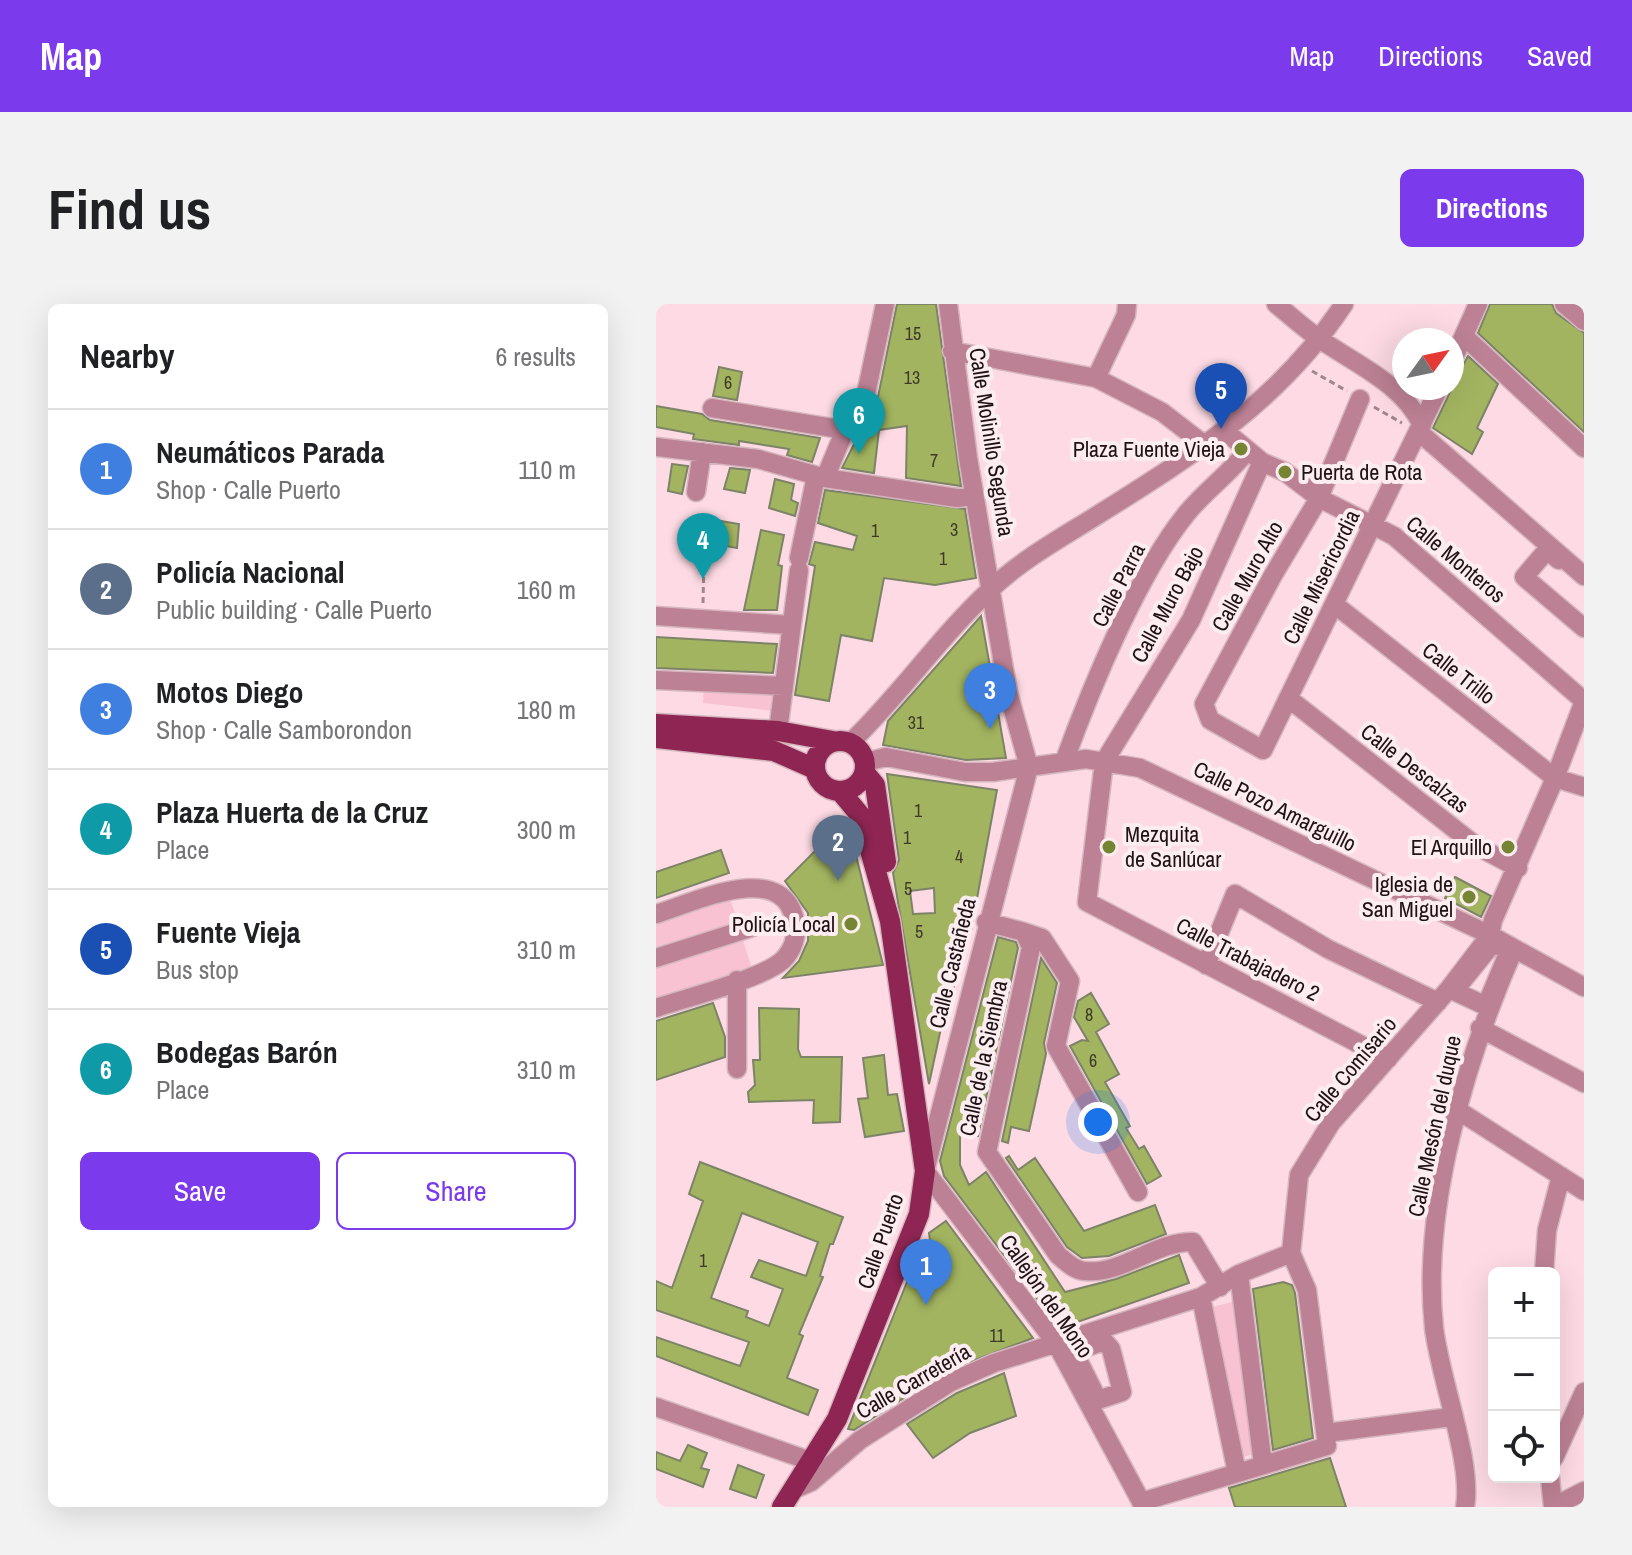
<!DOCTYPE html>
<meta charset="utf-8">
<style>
body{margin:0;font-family:"Archivo Narrow",sans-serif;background:#f2f2f2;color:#202124}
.controls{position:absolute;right:24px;bottom:24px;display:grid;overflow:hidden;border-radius:12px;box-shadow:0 8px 32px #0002}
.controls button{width:72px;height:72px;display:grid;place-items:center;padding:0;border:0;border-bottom:2px solid #e0e0e0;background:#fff;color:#202124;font:40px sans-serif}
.compass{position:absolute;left:736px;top:24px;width:72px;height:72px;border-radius:50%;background:#fff;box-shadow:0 8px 32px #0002;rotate:57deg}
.you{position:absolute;left:442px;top:818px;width:28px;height:28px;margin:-20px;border:6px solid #fff;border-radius:50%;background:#1a73e8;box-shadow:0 0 0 12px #1a73e833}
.badge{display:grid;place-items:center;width:52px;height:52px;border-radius:50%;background:#7c3aed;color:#fff;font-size:26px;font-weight:700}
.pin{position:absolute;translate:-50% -66px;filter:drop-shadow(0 2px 4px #0008)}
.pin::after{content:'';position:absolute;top:42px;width:28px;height:24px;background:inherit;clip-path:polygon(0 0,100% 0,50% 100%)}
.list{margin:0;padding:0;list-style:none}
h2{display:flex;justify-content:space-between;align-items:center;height:104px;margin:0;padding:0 32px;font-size:34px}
h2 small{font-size:26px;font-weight:400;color:#757577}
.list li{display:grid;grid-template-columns:52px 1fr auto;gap:24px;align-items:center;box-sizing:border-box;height:120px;padding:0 32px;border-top:2px solid #e0e0e0}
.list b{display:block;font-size:30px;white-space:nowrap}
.list p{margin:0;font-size:26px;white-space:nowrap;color:#757577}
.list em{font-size:26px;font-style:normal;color:#757577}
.actions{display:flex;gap:16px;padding:24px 32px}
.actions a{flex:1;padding:18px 0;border:2px solid #7c3aed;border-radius:12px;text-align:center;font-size:28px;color:#7c3aed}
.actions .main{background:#7c3aed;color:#fff}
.icon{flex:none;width:44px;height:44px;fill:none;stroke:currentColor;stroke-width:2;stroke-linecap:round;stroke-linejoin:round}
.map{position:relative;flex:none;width:928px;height:1203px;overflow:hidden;border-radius:12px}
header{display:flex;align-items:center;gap:48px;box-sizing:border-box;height:112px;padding:0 40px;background:#7c3aed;color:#fff}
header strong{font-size:38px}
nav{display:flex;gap:44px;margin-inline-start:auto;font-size:28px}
.intro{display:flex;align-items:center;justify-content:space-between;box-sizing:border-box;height:192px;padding:0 48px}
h1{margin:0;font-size:56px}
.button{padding:20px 36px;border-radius:12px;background:#7c3aed;color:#fff;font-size:28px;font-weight:700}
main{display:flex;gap:48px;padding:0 48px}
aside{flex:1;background:#fff;border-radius:12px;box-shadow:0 8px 32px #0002}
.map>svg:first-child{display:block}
.green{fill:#f9c2d2}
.building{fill:#a2b460;stroke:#7c8367;stroke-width:2;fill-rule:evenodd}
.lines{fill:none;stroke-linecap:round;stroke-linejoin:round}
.minor-casing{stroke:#d5b6bf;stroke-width:21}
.major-casing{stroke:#d5b6bf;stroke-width:23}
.path{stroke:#a0878e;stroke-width:3;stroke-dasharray:6 4;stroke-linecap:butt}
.minor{stroke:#bc8194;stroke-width:18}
.major{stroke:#8e2552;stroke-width:20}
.poi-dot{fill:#758533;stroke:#fcedf1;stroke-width:3}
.labels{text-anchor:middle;stroke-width:8;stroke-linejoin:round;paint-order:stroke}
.number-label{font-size:18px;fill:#3f3a28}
.street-label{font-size:22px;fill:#1e1216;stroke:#fcedf1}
.poi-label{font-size:22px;fill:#1e1216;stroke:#fcedf1;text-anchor:end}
</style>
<header>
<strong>Map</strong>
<nav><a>Map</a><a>Directions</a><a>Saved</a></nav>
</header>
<div class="intro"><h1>Find us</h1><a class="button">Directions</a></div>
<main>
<aside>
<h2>Nearby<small>6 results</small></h2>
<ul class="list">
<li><span class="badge" style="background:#3f7fe0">1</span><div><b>Neumáticos Parada</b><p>Shop · Calle Puerto</p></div><em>110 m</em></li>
<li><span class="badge" style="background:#5c6f8a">2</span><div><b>Policía Nacional</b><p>Public building · Calle Puerto</p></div><em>160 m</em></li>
<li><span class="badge" style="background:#3f7fe0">3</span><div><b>Motos Diego</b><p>Shop · Calle Samborondon</p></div><em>180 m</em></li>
<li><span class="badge" style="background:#0f9aa8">4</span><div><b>Plaza Huerta de la Cruz</b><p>Place</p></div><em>300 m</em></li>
<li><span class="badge" style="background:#1a4fb4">5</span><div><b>Fuente Vieja</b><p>Bus stop</p></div><em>310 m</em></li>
<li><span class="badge" style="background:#0f9aa8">6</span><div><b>Bodegas Barón</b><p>Place</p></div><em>310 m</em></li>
</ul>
<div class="actions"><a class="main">Save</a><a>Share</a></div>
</aside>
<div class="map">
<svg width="928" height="1203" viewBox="0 0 928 1203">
<rect width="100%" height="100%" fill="#fddae4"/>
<path class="green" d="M48,380l71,7 -1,20 -71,-8z
M74,594l22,71 -96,30v-77z
M583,996l13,154 -10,4 -37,-149z"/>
<path class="building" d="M241,0h39l25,182 -55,-8 1,-52 -28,4 -5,43 -32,-5 36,-71z
M834,0h62l4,9 28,20v99l-106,-99z
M812,52l30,28 -21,44 6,4 -11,22 -39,-26 19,-40v-14l8,-3z
M63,63l23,5 -5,28 -24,-4z
M0,102l46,8 8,6 110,18 -8,24 -25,-7 2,-6 -50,-8v4l-46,-6 1,-5 -38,-7z
M16,160l16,2 -6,28 -14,-3z
M74,164l20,2 -5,23 -21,-4z
M119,175l19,5 -3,16 7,3 -3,13 -26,-8z
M169,186l140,19 11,69 -41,7 -51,-7 -12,63 -31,-6 -12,66 -34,-6 20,-129 -6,-2 6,-22 38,8 4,-14 -39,-13z
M59,216l24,4 -2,24 -26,-5z
M105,226l23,5 -6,30 4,1 -5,44h-33z
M325,312l25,142 -40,2 -83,-15 5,-24z
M0,333l121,7 -4,29 -117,-5z
M231,470l110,16 -26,141 -30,97 -12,56 -36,-211 6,-13zM278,584l1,25 -22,1 -3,-23z
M191,515l36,146 -100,13 16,-17 9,-20v-28l-23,-32z
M65,546l8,23 -73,25v-26z
M799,573l36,19 -10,21 -36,-19z
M342,633l18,5 2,6 -40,188 -18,-3v32l9,20 17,-13 79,120 51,-13 63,-24 10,28 -123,43 -9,-1 -113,-149 -4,-15z
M385,654l16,25 -13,60 2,11 -17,77 -18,-4 -3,16 -6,-2z
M435,689l18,31 -13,8 23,42 -14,8 25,44 -4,2 13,21 5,-3 17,30 -14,8 -77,-138 12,-6 6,1 -14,-24 4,-16z
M57,699l12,34v20l-69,23v-59z
M103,704l40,1 -1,40 3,8h41l-2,65 -27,1 1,-23 -65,2 -1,-10 7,-7 -2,-25h7z
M228,751l4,40 9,-1 7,37 -39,6 -7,-38 10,-1 -5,-40z
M353,852l9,14 17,-12 49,73 71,-26 11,29 -57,22 -27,2 -15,-11 -61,-89z
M44,858l143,55 -10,27h-3l-10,32 3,1 -24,57 4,2 -16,42 31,12 -10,25 -152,-59v-19l84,29 9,-24 -93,-32v-29l16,7 31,-87 -14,-7zM86,909l76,29 -12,34 -47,-16 -8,17 32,12 -14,37 -23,-9 2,-6 -37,-13z
M290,917l87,117 -87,33 -92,59 -6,-1 63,-157 19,-32 -1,-7z
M627,978l9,3 3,8 18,145 -40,12 -20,-161z
M348,1069l12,43 -46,17 -37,25 -26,-34 50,-31z
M32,1141l19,8 -6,15 8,2 -6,17 -47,-18v-17l24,9z
M674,1154l16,49h-111l-6,-19z
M82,1161l26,10 -8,23 -26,-9z"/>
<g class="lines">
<g class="minor-casing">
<path id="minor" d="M292,0l20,154 40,234 21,75
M620,0c16,13 31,27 48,38 37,25 79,43 98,83
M908,0l20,17
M809,33l119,111
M296,47l144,27 66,34 44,34
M796,58l26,-58
M440,74l30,-63 1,-11
M704,95l-41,99 -47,79 -68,127 6,16 53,30 176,-362
M56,104l133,22
M570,128l36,30 23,10 34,26 75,38 190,165
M763,128l165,144
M0,143l102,12 67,19 20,-48 21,-36 19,-90
M606,158l-71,158 -87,142 -17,140 301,157
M169,174l132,20 17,-2
M40,188l6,-40
M143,254l17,-82
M903,256l-12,-10 -23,27 60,51
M678,300l221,174 29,9
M0,312l134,9
M0,376l128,6
M632,394l187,147 43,23
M122,427l21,-161
M195,438c50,-48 89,-106 140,-153 30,-29 70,-51 105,-73 97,-61 183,-114 248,-212
M210,458l20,-5 79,15h28l93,-13 54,9 350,167 94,52
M408,458c27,-74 74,-189 123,-249 18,-22 42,-39 60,-62
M373,463l-104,404 131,172 88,164
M0,610c37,-11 127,-56 139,7 3,14 -2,29 -12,39 -21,19 -98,38 -127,48
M330,618l38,10 7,15 -44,205 71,103c7,6 17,16 27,16 37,4 70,-30 108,-29l27,45
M368,628l18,6 28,43 -14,65 82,146
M837,639l16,8 -23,55 -32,-15z
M0,654l97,-31
M550,661l29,-71 93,55 110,53
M81,676v89
M824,724l104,55
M803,807l125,80
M888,969l3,-43 14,-54
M583,970l24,191
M545,993l36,176
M448,1037l7,8 11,43 -24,8 -24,-48z
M0,1103l157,55
M670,1129l125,-16
M898,1154l30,-66
M894,1173l3,30
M139,1185l16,-7 49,-42 91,-58 43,-19 207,-66 38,-23 52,-21
M485,1198l186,-56 -20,-156 -16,-37 8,-78 32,-52 117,-133 42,-55 3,-15 62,-142 29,-77
M809,1203c8,-44 -25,-128 -31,-179 -13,-121 32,-269 80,-379
M897,1203l31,-16"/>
</g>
<g class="major-casing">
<path id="major" d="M0,420l122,7 55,10
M0,434l118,13 41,18
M159 462a25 25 0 1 1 50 0a25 25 0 1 1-50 0Z
M209,469l10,12 11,77
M126,1203l55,-88 82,-205 6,-43 -35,-250 -30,-106 -20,-24"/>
</g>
<path class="path" d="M656,67l35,20
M718,103l28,16
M47,299l1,-45"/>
<use href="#minor" class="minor"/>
<use href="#major" class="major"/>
</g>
<g class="poi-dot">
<circle cx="585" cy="145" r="8"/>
<circle cx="629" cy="168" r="8"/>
<circle cx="453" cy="543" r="8"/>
<circle cx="852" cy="543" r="8"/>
<circle cx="813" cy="593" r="8"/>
<circle cx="195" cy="620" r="8"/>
</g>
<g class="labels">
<g class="number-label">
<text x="257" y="36">15</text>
<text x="256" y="80">13</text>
<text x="72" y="85">6</text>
<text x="278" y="163">7</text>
<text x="298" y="232">3</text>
<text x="219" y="233">1</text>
<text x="287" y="261">1</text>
<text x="260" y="425">31</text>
<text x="262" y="513">1</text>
<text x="251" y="540">1</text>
<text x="303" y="559">4</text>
<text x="252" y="591">5</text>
<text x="263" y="634">5</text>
<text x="433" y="717">8</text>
<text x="437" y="763">6</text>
<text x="47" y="963">1</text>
<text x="341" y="1038">11</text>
</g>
<g class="street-label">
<text transform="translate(336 138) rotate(81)" y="8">Calle Molinillo Segunda</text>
<text transform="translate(800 255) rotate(40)" y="8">Calle Monteros</text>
<text transform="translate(591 272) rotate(-61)" y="8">Calle Muro Alto</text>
<text transform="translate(665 273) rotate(-64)" y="8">Calle Misericordia</text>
<text transform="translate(462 281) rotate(-63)" y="8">Calle Parra</text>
<text transform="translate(511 300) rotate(-62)" y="8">Calle Muro Bajo</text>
<text transform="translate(803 369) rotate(38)" y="8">Calle Trillo</text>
<text transform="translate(759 464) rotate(38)" y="8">Calle Descalzas</text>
<text transform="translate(619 502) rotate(26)" y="8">Calle Pozo Amarguillo</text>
<text transform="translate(592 655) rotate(27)" y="8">Calle Trabajadero 2</text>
<text transform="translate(296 659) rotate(-76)" y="8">Calle Castañeda</text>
<text transform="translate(327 754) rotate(-78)" y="8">Calle de la Siembra</text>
<text transform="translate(694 765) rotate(-50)" y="8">Calle Comisario</text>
<text transform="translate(778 822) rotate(-78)" y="8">Calle Mesón del duque</text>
<text transform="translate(224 937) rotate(-71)" y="8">Calle Puerto</text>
<text transform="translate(391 992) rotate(55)" y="8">Callejón del Mono</text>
<text transform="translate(257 1077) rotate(-30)" y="8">Calle Carretería</text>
</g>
<g class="poi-label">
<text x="569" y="153">Plaza Fuente Vieja</text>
<text x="645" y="176" text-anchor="start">Puerta de Rota</text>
<text x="469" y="538" text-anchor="start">Mezquita<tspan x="469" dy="25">de Sanlúcar</tspan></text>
<text x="836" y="551">El Arquillo</text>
<text x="797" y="588">Iglesia de<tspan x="797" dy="25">San Miguel</tspan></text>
<text x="179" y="628">Policía Local</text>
</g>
</g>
</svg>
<div class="controls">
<button>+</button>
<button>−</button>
<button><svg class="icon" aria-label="locate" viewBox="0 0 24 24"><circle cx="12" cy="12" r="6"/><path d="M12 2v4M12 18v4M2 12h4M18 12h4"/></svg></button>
</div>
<svg class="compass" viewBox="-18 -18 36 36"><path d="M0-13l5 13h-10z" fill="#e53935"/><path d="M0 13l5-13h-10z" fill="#757577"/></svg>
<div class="you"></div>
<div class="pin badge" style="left:270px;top:1001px;background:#3f7fe0">1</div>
<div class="pin badge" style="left:182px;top:577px;background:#5c6f8a">2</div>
<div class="pin badge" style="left:334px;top:425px;background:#3f7fe0">3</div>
<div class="pin badge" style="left:47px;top:275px;background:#0f9aa8">4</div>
<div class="pin badge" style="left:565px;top:125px;background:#1a4fb4">5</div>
<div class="pin badge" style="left:203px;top:150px;background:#0f9aa8">6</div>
</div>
</main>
